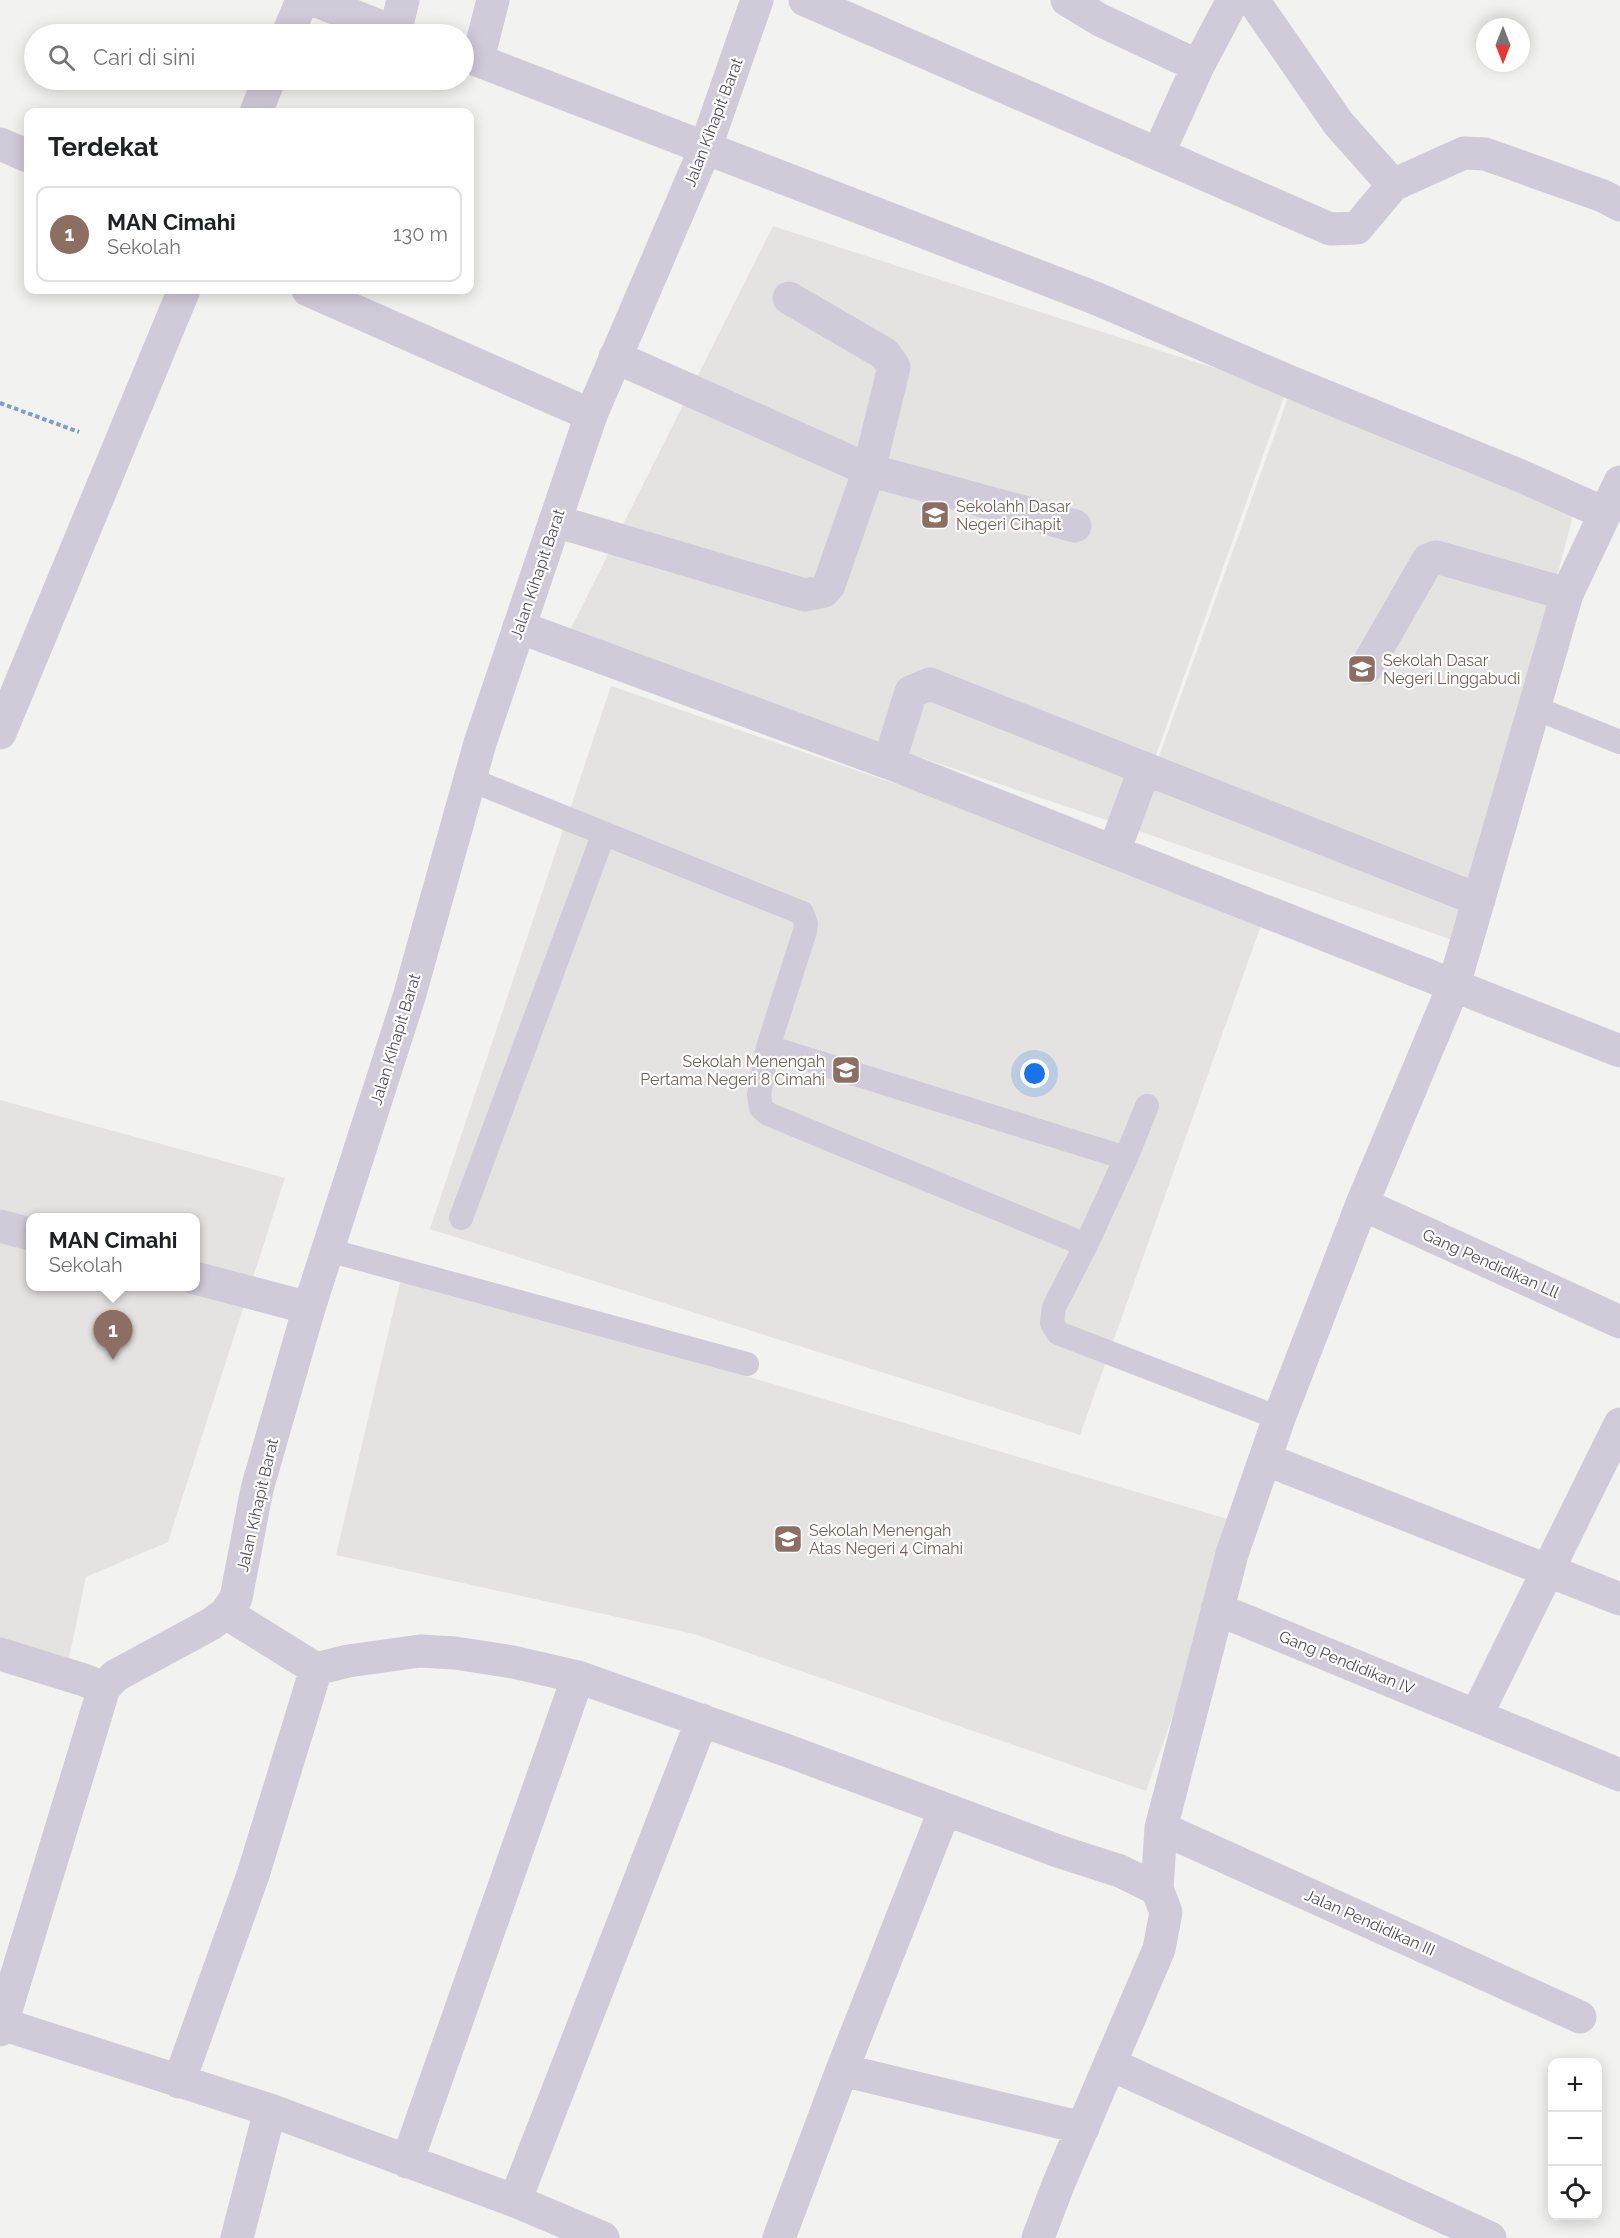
<!DOCTYPE html>
<html lang="id">
<meta charset="utf-8">
<style>
body{margin:0;font-family:Raleway,sans-serif;background:#f6f6f6;color:#202124}
.controls{position:absolute;right:18px;bottom:18px;display:grid;overflow:hidden;border-radius:12px;box-shadow:0 3px 15px #0003}
.controls button{width:54px;height:54px;display:grid;place-items:center;padding:0;border:0;border-bottom:2px solid #e0e0e0;background:#fff;color:#202124;font:30px sans-serif}
.compass{position:absolute;left:1476px;top:18px;width:54px;height:54px;border-radius:50%;background:#fff;box-shadow:0 3px 15px #0003;rotate:180deg}
.you{position:absolute;left:1035px;top:1074px;width:21px;height:21px;margin:-15px;border:4px solid #fff;border-radius:50%;background:#1a73e8;box-shadow:0 0 0 9px #1a73e833}
.badge{display:grid;place-items:center;width:39px;height:39px;border-radius:50%;background:#8d27d4;color:#fff;font-size:20px;font-weight:700}
.pin{position:absolute;translate:-50% -50px;filter:drop-shadow(0 2px 3px #0008)}
.pin::after{content:'';position:absolute;top:32px;width:21px;height:18px;background:inherit;clip-path:polygon(0 0,100% 0,50% 100%)}
.popup{position:absolute;left:26px;top:1213px;width:174px;height:78px;box-sizing:border-box;display:grid;place-content:center;border-radius:12px;background:#fff;filter:drop-shadow(0 2px 4px #0005);font-size:20px;white-space:nowrap;color:#757577}
.popup b{font-size:22px;color:#202124}
.popup::after{content:'';position:absolute;left:50%;top:100%;margin-left:-12px;border:12px solid transparent;border-top-color:#fff}
.list{margin:0;padding:0;list-style:none}
h2{display:flex;justify-content:space-between;align-items:center;height:78px;margin:0;padding:0 24px;font-size:26px}
h2 small{font-size:20px;font-weight:400;color:#757577}
.list li{display:grid;grid-template-columns:39px 1fr auto;gap:18px;align-items:center;box-sizing:border-box;height:96px;margin:0 12px 12px;padding:0 12px;border:2px solid #e0e0e0;border-radius:12px}
.list b{display:block;font-size:22px;white-space:nowrap}
.list p{margin:0;font-size:20px;white-space:nowrap;color:#757577}
.list em{font-size:20px;font-style:normal;color:#757577}
.icon{flex:none;width:33px;height:33px;fill:none;stroke:currentColor;stroke-width:2;stroke-linecap:round;stroke-linejoin:round}
.map{position:relative;flex:none;width:1620px;height:2238px;overflow:hidden}
.search{position:absolute;background:#fff;box-shadow:0 3px 15px #0003;left:24px;top:24px;width:450px;height:66px;display:flex;align-items:center;gap:15px;box-sizing:border-box;padding:0 21px;border-radius:33px;color:#757577;font-size:22px}
.panel{position:absolute;background:#fff;box-shadow:0 3px 15px #0003;left:24px;top:108px;width:450px;height:186px;border-radius:12px}
.map>svg:first-child{display:block}
.education{fill:#e4e3e1;fill-rule:evenodd}
.lines{fill:none;stroke-linecap:round;stroke-linejoin:round}
.path{stroke:#7c9fc7;stroke-width:4;stroke-dasharray:4.5 3;stroke-linecap:butt}
.service{stroke:#d1cad8;stroke-width:24}
.minor{stroke:#d1cad8;stroke-width:33}
.tertiary{stroke:#d1cad8;stroke-width:33}
.labels{text-anchor:middle;stroke-width:4.5;stroke-linejoin:round;paint-order:stroke}
.street-label{font-size:16px;fill:#52495b;stroke:#fff}
.education-label{font-size:16px;fill:#785e54;stroke:#fff;text-anchor:start}
</style>
<div class="map">
<svg width="1620" height="2238" viewBox="0 0 1620 2238">
<rect width="100%" height="100%" fill="#f2f2f0"/>
<path class="education" d="M773,226l513,165 -156,437 -564,-190z
M1290,392l285,116 -114,435 -328,-114z
M611,686l655,225 -186,524 -650,-206z
M0,1100l285,78 -117,364 -82,35 -17,81 -69,-19zM30,1218h165v68h-165z
M402,1274l839,249 -95,268 -452,-157 -358,-79z"/>
<g class="lines">
<path class="path" d="M0,403l79,29"/>
<path class="service" d="M1535,708l85,34
M469,779l333,134 4,11 -1,7 -37,116 -9,48 2,13 7,6 318,131
M768,1047l358,111
M1147,1106l-21,52 -40,87 -32,62 -2,16 6,10 221,85
M461,1218l143,-385
M328,1250l419,114"/>
<path class="minor" d="M314,0l85,34
M805,0l525,229 27,-1 36,-43 71,-32 21,1 118,42 17,9
M1067,0l33,20 98,46
M1253,0l85,123 55,62
M395,33l8,-33
M288,34l14,-34
M464,55l631,243 200,86 233,95 76,34
M478,59l15,-59
M256,112l13,-32
M0,144l28,12
M1158,154l40,-88 35,-66
M308,290l283,125
M615,357l254,113 206,56
M555,521l250,74 19,-4 5,-6 40,-115 25,-103 -9,-13 -96,-56
M519,627l370,136 731,288
M1366,668l62,-108 8,-3 131,37
M0,733l184,-443
M889,763l22,-71 19,-8 549,216
M1114,851l31,-83
M1362,1204l258,118
M0,1226l30,8
M195,1278l114,30
M1265,1459l355,140
M1217,1609l403,166
M226,1613l90,56 32,-8 72,-10 35,2 58,9 65,15 213,75 267,99 62,20 37,18 9,23 -7,37 -101,236 -20,53
M0,1654l84,26 20,8
M1476,1716l144,-292
M1161,1828l419,189
M1157,1889l4,-61 71,-274 47,-136 83,-214 92,-219 113,-391 53,-112
M2,2024l268,86 245,91 88,37
M1110,2064l380,174
M842,2070l241,58
M179,2082l74,-207 63,-206
M407,2162l171,-485
M515,2201l187,-481
M237,2238l33,-128
M779,2238l63,-168 103,-261"/>
<path class="tertiary" d="M0,2030l104,-342 11,-12 96,-52 15,-11 10,-15 21,-109 52,-181 100,-311 71,-254 111,-328 114,-266 52,-149"/>
</g>
<defs>
<g id="school-square" transform="scale(1.5)"><rect x="-9" y="-9" width="18" height="18" rx="4" fill="#8d6e63" stroke="#fff"/><path d="M0-5L7-2L0 1L-7-2ZM-4 1L0 2.5L4 1V4Q0 6-4 4Z" fill="#fff"/></g>
</defs>
<g fill-rule="evenodd">
<use href="#school-square" x="935" y="515"/>
<use href="#school-square" x="1362" y="669"/>
<use href="#school-square" x="846" y="1070"/>
<use href="#school-square" x="788" y="1539"/>
</g>
<g class="labels">
<g class="street-label">
<text transform="translate(713 122) rotate(-69)" y="6">Jalan Kihapit Barat</text>
<text transform="translate(537 574) rotate(-71)" y="6">Jalan Kihapit Barat</text>
<text transform="translate(395 1039) rotate(-73)" y="6">Jalan Kihapit Barat</text>
<text transform="translate(1491 1263) rotate(24)" y="6">Gang Pendidikan Lll</text>
<text transform="translate(257 1505) rotate(-77)" y="6">Jalan Kihapit Barat</text>
<text transform="translate(1347 1662) rotate(22)" y="6">Gang Pendidikan IV</text>
<text transform="translate(1370 1922) rotate(24)" y="6">Jalan Pendidikan III</text>
</g>
<g class="education-label">
<text x="956" y="512">Sekolahh Dasar<tspan x="956" dy="18">Negeri Cihapit</tspan></text>
<text x="1383" y="666">Sekolah Dasar<tspan x="1383" dy="18">Negeri Linggabudi</tspan></text>
<text x="825" y="1067" text-anchor="end">Sekolah Menengah<tspan x="825" dy="18">Pertama Negeri 8 Cimahi</tspan></text>
<text x="809" y="1536">Sekolah Menengah<tspan x="809" dy="18">Atas Negeri 4 Cimahi</tspan></text>
</g>
</g>
</svg>
<div class="controls">
<button>+</button>
<button>−</button>
<button><svg class="icon" aria-label="locate" viewBox="0 0 24 24"><circle cx="12" cy="12" r="6"/><path d="M12 2v4M12 18v4M2 12h4M18 12h4"/></svg></button>
</div>
<svg class="compass" viewBox="-18 -18 36 36"><path d="M0-13l5 13h-10z" fill="#e53935"/><path d="M0 13l5-13h-10z" fill="#757577"/></svg>
<div class="you"></div>
<div class="pin badge" style="left:113px;top:1360px;background:#8d6e63">1</div>
<div class="popup"><b>MAN Cimahi</b>Sekolah</div>
<div class="search"><svg class="icon" aria-label="search" viewBox="0 0 24 24"><circle cx="10" cy="10" r="6"/><path d="M15 15l6 6"/></svg>Cari di sini</div>
<section class="panel">
<h2>Terdekat<small></small></h2>
<ul class="list">
<li><span class="badge" style="background:#8d6e63">1</span><div><b>MAN Cimahi</b><p>Sekolah</p></div><em>130 m</em></li>
</ul>
</section>
</div>
